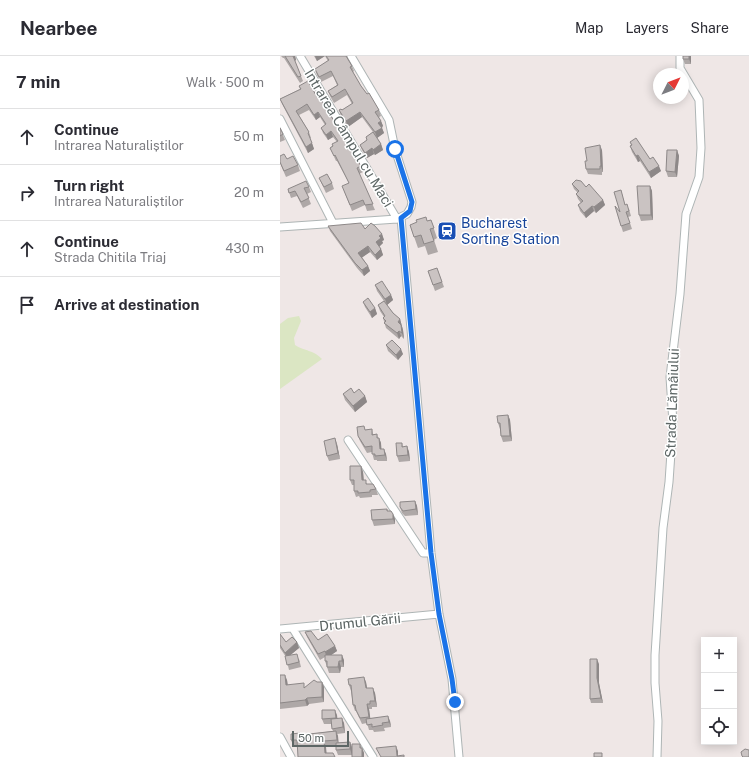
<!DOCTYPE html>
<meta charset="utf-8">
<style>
body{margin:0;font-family:"Public Sans",sans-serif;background:#f2f2f3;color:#2b2b33}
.controls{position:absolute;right:12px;bottom:12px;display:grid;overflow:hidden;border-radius:0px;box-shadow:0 2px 10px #0003}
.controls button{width:36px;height:36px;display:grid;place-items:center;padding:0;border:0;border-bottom:1px solid #e1e1e2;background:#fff;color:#2b2b33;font:20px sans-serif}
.compass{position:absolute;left:373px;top:12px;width:36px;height:36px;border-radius:50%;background:#fff;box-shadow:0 2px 10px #0003;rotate:48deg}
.scale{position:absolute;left:12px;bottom:10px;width:57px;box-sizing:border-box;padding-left:4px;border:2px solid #5d6665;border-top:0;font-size:11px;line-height:14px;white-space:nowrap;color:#5d6665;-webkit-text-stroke:3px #fff;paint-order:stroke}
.stop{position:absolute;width:12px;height:12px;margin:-9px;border:3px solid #1a73e8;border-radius:50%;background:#fff}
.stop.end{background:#1a73e8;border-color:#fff;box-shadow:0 1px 4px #0008}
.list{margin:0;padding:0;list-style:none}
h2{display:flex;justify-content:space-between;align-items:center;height:52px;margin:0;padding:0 16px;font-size:17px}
h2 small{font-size:13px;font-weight:400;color:#7c7c81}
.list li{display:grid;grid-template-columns:26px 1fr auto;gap:12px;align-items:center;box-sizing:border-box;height:56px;padding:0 16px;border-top:1px solid #e1e1e2}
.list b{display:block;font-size:15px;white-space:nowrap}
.list p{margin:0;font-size:13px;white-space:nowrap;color:#7c7c81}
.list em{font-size:13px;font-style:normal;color:#7c7c81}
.icon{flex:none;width:22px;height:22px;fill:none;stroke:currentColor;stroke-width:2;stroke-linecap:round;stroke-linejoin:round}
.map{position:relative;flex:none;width:469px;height:701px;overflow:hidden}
header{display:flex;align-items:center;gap:24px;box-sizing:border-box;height:56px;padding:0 20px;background:#fff;border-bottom:1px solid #e1e1e2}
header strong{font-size:19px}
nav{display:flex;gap:22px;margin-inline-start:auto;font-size:14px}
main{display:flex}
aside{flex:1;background:#fff}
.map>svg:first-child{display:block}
.green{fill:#dbe6c3}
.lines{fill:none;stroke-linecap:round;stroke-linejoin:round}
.minor-casing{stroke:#aeb5b5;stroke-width:9}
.minor{stroke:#fff;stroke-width:7}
.wall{fill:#aea8a7}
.shaded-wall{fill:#8d8888}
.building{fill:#cac3c2;stroke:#8d8888}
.route{stroke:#1a73e8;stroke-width:5}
.labels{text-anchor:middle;stroke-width:3;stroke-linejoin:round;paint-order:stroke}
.street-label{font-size:14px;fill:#5d6665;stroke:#fff}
.transit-label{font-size:14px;fill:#164399;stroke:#fff;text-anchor:start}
</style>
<header>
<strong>Nearbee</strong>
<nav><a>Map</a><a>Layers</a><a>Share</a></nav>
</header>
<main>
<aside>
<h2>7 min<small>Walk · 500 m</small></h2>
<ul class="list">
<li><svg class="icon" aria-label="ahead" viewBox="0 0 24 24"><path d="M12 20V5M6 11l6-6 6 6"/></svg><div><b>Continue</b><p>Intrarea Naturaliștilor</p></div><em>50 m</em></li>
<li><svg class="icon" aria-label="right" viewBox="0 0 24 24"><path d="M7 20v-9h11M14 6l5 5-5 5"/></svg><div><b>Turn right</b><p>Intrarea Naturaliștilor</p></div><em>20 m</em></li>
<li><svg class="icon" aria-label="ahead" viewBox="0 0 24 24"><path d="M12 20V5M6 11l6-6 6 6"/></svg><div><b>Continue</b><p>Strada Chitila Triaj</p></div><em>430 m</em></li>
<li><svg class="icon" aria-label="arrive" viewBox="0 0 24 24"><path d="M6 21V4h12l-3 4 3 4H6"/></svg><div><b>Arrive at destination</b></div></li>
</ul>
</aside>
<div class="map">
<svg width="469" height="701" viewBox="0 0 469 701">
<rect width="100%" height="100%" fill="#efe7e6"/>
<path class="green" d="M19,260l2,5 -7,17 1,7c11,7 17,4 27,14l-42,30v-65l8,-6z"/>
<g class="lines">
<g class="minor-casing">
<path id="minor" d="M20,0l97,163
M0,63l53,104
M121,162l30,335 8,61 13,65 7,78
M0,171l117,-8 10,-5 4,-7 1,-5 -17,-53 -6,-29 -38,-64
M68,384l75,113h8
M0,573l159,-15
M13,573l80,128
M0,681l11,20
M377,701l1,-36 -3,-38v-28l8,-127 6,-46 4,-59 -3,-46 10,-83 6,-80 13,-37 2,-29 -2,-48 -19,-32v-12"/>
</g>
<use href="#minor" class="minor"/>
</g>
<path class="wall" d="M1,0h14l1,4 -1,1 8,20 -3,2 -16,-25h-1z
M34,0h33l5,10 2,5 -1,1 8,14 18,24 2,6 -2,1 2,4 2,5 -1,2 2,5 -7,5 -2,-4 6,10 2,6 -8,5 -1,-1 -7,4 -5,-8 -2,-5 7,-5 -1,-3 7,-5 -11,-15 -14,10 -7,-11 -2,-6h3l10,-6 -5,-9 -13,8 -4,-7 -2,-5 9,-6 -4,-9 -12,6 -4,-7 -2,-6 13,-8 -3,-5 -8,5z
M403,0h8v8h-6l-2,-5z
M19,30l18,11 44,69 2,6 -4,2 16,36 -8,1 -2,-6 -13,6 -8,-20 5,-8 -12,-22h-1l-6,-13 2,-2 5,-4 -4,-5 -5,3 -5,-7 -2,-5 4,-3 -5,-8 -4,3 -7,-10 -10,5 10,17 2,6h-1l4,11 -6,4 -26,-49 -2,-5 20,-10z
M0,72l5,12 -5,2z
M350,86l20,17 11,12 -10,7 -11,-17 -2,1 -6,-10 -2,-6 1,-1z
M322,94l1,22h-1v3l-14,-1 -2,-5 1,-8z
M397,94l2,6 -2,21h-9l-2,-6z
M0,100l18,9 2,6 -14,6 -6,-14z
M39,122l13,5 2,6 -8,4z
M292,128l14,3 17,13 2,5 -9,8 -2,-2 -8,7 -6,-7 -2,-6 3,-2 -3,-4 -2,-5 2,-1 -4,-4z
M370,130l2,5 1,29 -12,1 -2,-6z
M29,131l2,5 -4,2 4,10 -8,4 -6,-12 -6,2 -3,-9z
M341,134l4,15 4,4 2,7 -3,1 4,12 -9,3 -8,-26 5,6z
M151,164l6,18 -3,2 4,12 -10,3 -3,-9 -7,2 -8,-23z
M48,170l37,3 17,5 2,6 -2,1 1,2 -4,3 2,3 2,6 -6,5 -7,-8 -8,5 6,9 2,5 -6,5 -7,-8 -27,-37z
M157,212l7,19 -9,4 -7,-20z
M95,229l16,10 2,5 -6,5 6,8 7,6 3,11 1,9 -3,-3 -2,3 -13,-11 -3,-10 1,-1 -4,-6 -2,-6 6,-4 -7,-10z
M83,246l12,6 2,6 -5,4 -7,-11z
M106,289l17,9 -5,6 -10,-9z
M74,337l11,3 2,6 -12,10 -10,-12 -2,-6z
M228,359l2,5 2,21 -9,1 -2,-6 -1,-7 -2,-6z
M92,373l1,5h4l1,4h1l2,5v6l5,5 1,7h-10v-1h-3l-2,-8 -5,1 -7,-12 -2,-5 7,-6z
M122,387l1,4 4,-1 2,6 1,9 -11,1 -2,-6z
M57,388l3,15 -11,2 -2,-5z
M81,410l2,6 1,8 3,4 9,5 2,6h-6v2l-12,1 -1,-2 -3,1 -2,-6v-6h-2l-2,-5z
M135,445l2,5 1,9 -13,1 -3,-3 -2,-6z
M107,453l1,2 7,8v5l-21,2 -2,-6z
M25,576l13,8 17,6 2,5 -6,4 13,5v7h-3l-1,6h-11l-4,-12v-4l-5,3 -13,-23z
M0,578l6,8h11l2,6 -9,7 9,4 2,8 -12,3 -3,-13 -6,-9z
M319,608v19l4,20h-12l-1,-4z
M0,619l7,5 1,5 17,2 12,-5h5l2,5v15l-15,2 -2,2 -27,3z
M86,626l1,6 8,5 2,14h-5v2h-3l1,9 20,3 1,6 -7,1 1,3 -11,1 -1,-2h-4l-2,-7 -5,1 -6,-13h-1l-2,-6 -2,-14 -2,-6z
M57,659v3l7,5 1,10 -8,1 1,2v7l12,-1 2,5 8,-3 4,9v4h-12v-2h-14l-2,-5v-4l-10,1v6l9,4 -38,-12h-4l-2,-5 10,-5 32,-4 -2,-7h-7l-2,-5z"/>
<path class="shaded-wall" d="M13,0h2l1,4 -2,1z
M35,0h10l-8,5z
M409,0h2v8l-2,-5z
M38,56l2,5 -4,3 -2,-5z
M80,56l2,5 -14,10 -2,-6z
M101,65l2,5 -3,2 -2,-5z
M102,72l2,5 -7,5 -2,-6z
M51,75l2,6 -5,3 -2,-5z
M32,87l2,6 -6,4 -2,-6z
M101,88l2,6 -8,5 -2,-5z
M320,89l2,5 1,22 -2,-6z
M92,92l2,6 -7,4 -2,-5z
M397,94l2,6 -2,21 -2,-5z
M358,99l2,6 -2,1 -2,-6z
M379,110l2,5 -10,7 -2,-6z
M370,130l2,5 1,29 -2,-5z
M323,144l2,5 -9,8 -2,-6z
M312,150l2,5 -8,7 -2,-5z
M102,178l2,6 -2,1 1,2 -5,5 -2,-6 3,-6z
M88,190l2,6 -10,7 -2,-6z
M101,193l2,6 -6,5 -2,-5z
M88,210l2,5 -6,5 -2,-6z
M111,239l2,5 -6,5 -2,-6z
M95,252l2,6 -5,4 -2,-6z
M120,263l3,11 1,9 -6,-17z
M119,275l2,5 -2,3 -2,-6z
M121,293l2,5 -5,6 -2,-5z
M85,340l2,6 -12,10 -2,-6z
M228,359l2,5 2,21 -2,-5z
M55,382l2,6 3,15 -2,-6z
M99,382l2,5 1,12 -2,-6z
M127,390l2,6 1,9 -2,-6z
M104,393l2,5 1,7 -2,-6z
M81,410l2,6 1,14 -2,-6z
M135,445l2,5 1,9 -2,-6z
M113,458l2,5v5l-2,-5z
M17,586l2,6 -12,10 -2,-5z
M55,590l2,5 -10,7 -2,-6z
M62,599l2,5v7l-2,-6z
M317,603l2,5v19l4,20 -2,-5 -4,-20z
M59,605l2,6 -1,6 -2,-6z
M5,619l2,5 1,10 -2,-5z
M84,621l2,5 2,12 -2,-6z
M42,626l2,5v15l-2,-5z
M93,632l2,5 2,14 -2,-6z
M27,642l2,6 -2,2 -2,-6z
M87,648l2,5 2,14 -2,-6z
M55,654l2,5 1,9 -2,-6z
M108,660l2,5 1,6 -2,-5z
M62,662l2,5 1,10 -2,-6z
M56,675l2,5 1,10 -2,-6z
M44,685l2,6 1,10 -2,-4z
M70,686l2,6v7l-2,-6z
M116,690l2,5v6h-1z
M82,692l2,5v4h-2z"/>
<path class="building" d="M5,0h8l8,20 -3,1z
M46,0h20l6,10 -2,1 11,19 6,8 2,-1 10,17 -4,2 6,9 -3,2 4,5 -7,4 -15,-20 -14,9 -7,-11 2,-1 1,1 11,-7 -8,-14 -13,8 -4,-6 10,-6 -7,-14 -12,6 -4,-8 14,-9z
M403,0h6v3h-6z
M28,25l9,16 2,-1 42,70 -4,2 16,36 -8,1 -2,-5 -13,5 -8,-19 7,-3 -14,-28 -1,1 -4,-8 3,-2 -1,-2 6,-3 -7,-10 -5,4 -5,-7 5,-4 -8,-12 -4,3 -7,-11 -11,7 13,21 -1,1 4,10 -6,4 -26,-48 21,-10 -2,-3z
M0,72l3,6 -3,2z
M93,76l8,12 -8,6 -1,-2 -7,5 -5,-8 7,-5 -1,-3z
M356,82l14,21 3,-2 6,9 -10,6 -11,-17 -2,1 -6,-10 2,-1 -2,-3z
M320,89l1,21h-1v3h-14l-1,-8h2l-2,-13z
M387,94h10l-2,22 -9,-1z
M4,98l3,5 6,-3 5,9 -14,6 -4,-9v-6z
M47,118l5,9 -8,4 -5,-9z
M296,124l5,1 5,6 3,-3 14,16 -9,7 -2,-1 -8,7 -6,-8 5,-4 -7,-7 3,-3 -7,-7z
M26,125l3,6 -5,1 5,10 -8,4 -6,-11 -6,2 -1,-4z
M357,130h13l1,29h-12z
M341,134l4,15 2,-1 2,7 -3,1 4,11 -9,3 -6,-20 5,6 -6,-20z
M146,161l1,4 4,-1 3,8 -4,1 4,12 -10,3 -3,-9 -7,2 -4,-12 7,-3 -1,-2z
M81,167l4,6 6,-6 4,3 7,8 -3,2 2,2 -5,4 5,7 -6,6 -7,-9 -10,7 10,13 -6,4 -7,-7 -27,-37z
M157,212l5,14 -9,3 -5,-14z
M102,225l9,14 -6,4 -10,-14z
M88,242l7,10 -5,4 -7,-10z
M104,245l9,12 7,6 -2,3 3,3 1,8 -3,-2 -2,2 -13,-10 2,-2 -3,-3 2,-2 -7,-11z
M112,284l9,9 -5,6 -10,-10z
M71,332l3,5 5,-4 6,7 -12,10 -10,-12z
M228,359l2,21h-9l-1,-13h-2l-1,-7z
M84,370l1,4 7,-1v6l5,-1v4h2l1,11h4l1,6 -10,1v-2h-3v-8l-7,1 -7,-11 -1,-9z
M55,382l3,15 -11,3 -3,-15z
M116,387h6v4l5,-1 1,9 -11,1z
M70,410h11l1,14h4v4h7l3,5 -6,1v2l-12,1v-2h-4v-11h-4z
M135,445l1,8 -13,2 -3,-4v-5z
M107,453v2h4l2,3v5l-21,1 -1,-10z
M31,575l7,9 9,-6 8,12 -10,6v-1l-7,3 -13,-22z
M0,578l6,8 6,-5 5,5 -12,11 -5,-8z
M17,598l2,8 -12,3 -2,-9z
M45,599h17v6h-3l-1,6h-11v-6h-2z
M310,603h7v19l4,20 -11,1z
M0,619h5l1,10 18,-2v5l10,-8 3,2h5v15l-15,1 -2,2 -25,3z
M84,621l2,11h7l2,13h-5v3h-3l2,13 -9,1 -4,-8 -1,-5h-2l-2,-20h-2l-1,-6z
M42,654h13l1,8 -14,1z
M108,660l1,6 -7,1 1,2 -11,2v-3l-5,1 -1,-6z
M62,662l1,9 -11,2 -1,-10z
M56,675l1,9 -13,1 1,12h8l2,4h-37l-1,-17h-6v-6l9,-1v2z
M70,686v7l-14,1v-7z
M72,688h8v4h2v9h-10z
M116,690l1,10 7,-1v2h-23l-5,-9z
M465,693l4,1v7h-6l-1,-1 -1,-4z
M314,697h8v4h-8z"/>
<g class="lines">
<path class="route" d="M115,93l17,53 -2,9 -9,7 30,335 8,61 13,65 3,23"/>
</g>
<defs>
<g id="station-square" transform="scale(1)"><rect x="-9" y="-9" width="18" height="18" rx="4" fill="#1a4fb4" stroke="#fff"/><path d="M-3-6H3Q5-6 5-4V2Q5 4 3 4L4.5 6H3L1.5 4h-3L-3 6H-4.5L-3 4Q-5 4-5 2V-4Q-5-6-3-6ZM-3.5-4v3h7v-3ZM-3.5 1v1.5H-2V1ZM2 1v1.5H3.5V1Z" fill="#fff"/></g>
</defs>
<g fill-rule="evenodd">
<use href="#station-square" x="167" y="175"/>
</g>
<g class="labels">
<g class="street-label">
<text transform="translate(69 82) rotate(59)" y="5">Intrarea Câmpul cu Maci</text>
<text transform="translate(392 347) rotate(-88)" y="5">Strada Lămâiului</text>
<text transform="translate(80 566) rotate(-6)" y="5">Drumul Gării</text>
</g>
<g class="transit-label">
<text x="181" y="172">Bucharest<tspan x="181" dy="16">Sorting Station</tspan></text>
</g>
</g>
</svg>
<div class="controls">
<button>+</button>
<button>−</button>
<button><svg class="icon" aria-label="locate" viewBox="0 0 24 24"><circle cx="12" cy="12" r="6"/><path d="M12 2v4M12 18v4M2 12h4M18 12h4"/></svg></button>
</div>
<svg class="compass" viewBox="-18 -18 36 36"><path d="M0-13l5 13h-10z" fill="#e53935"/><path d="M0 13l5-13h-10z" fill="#7c7c81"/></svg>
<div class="scale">50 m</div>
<div class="stop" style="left:115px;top:93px"></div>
<div class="stop end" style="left:175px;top:646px"></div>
</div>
</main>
